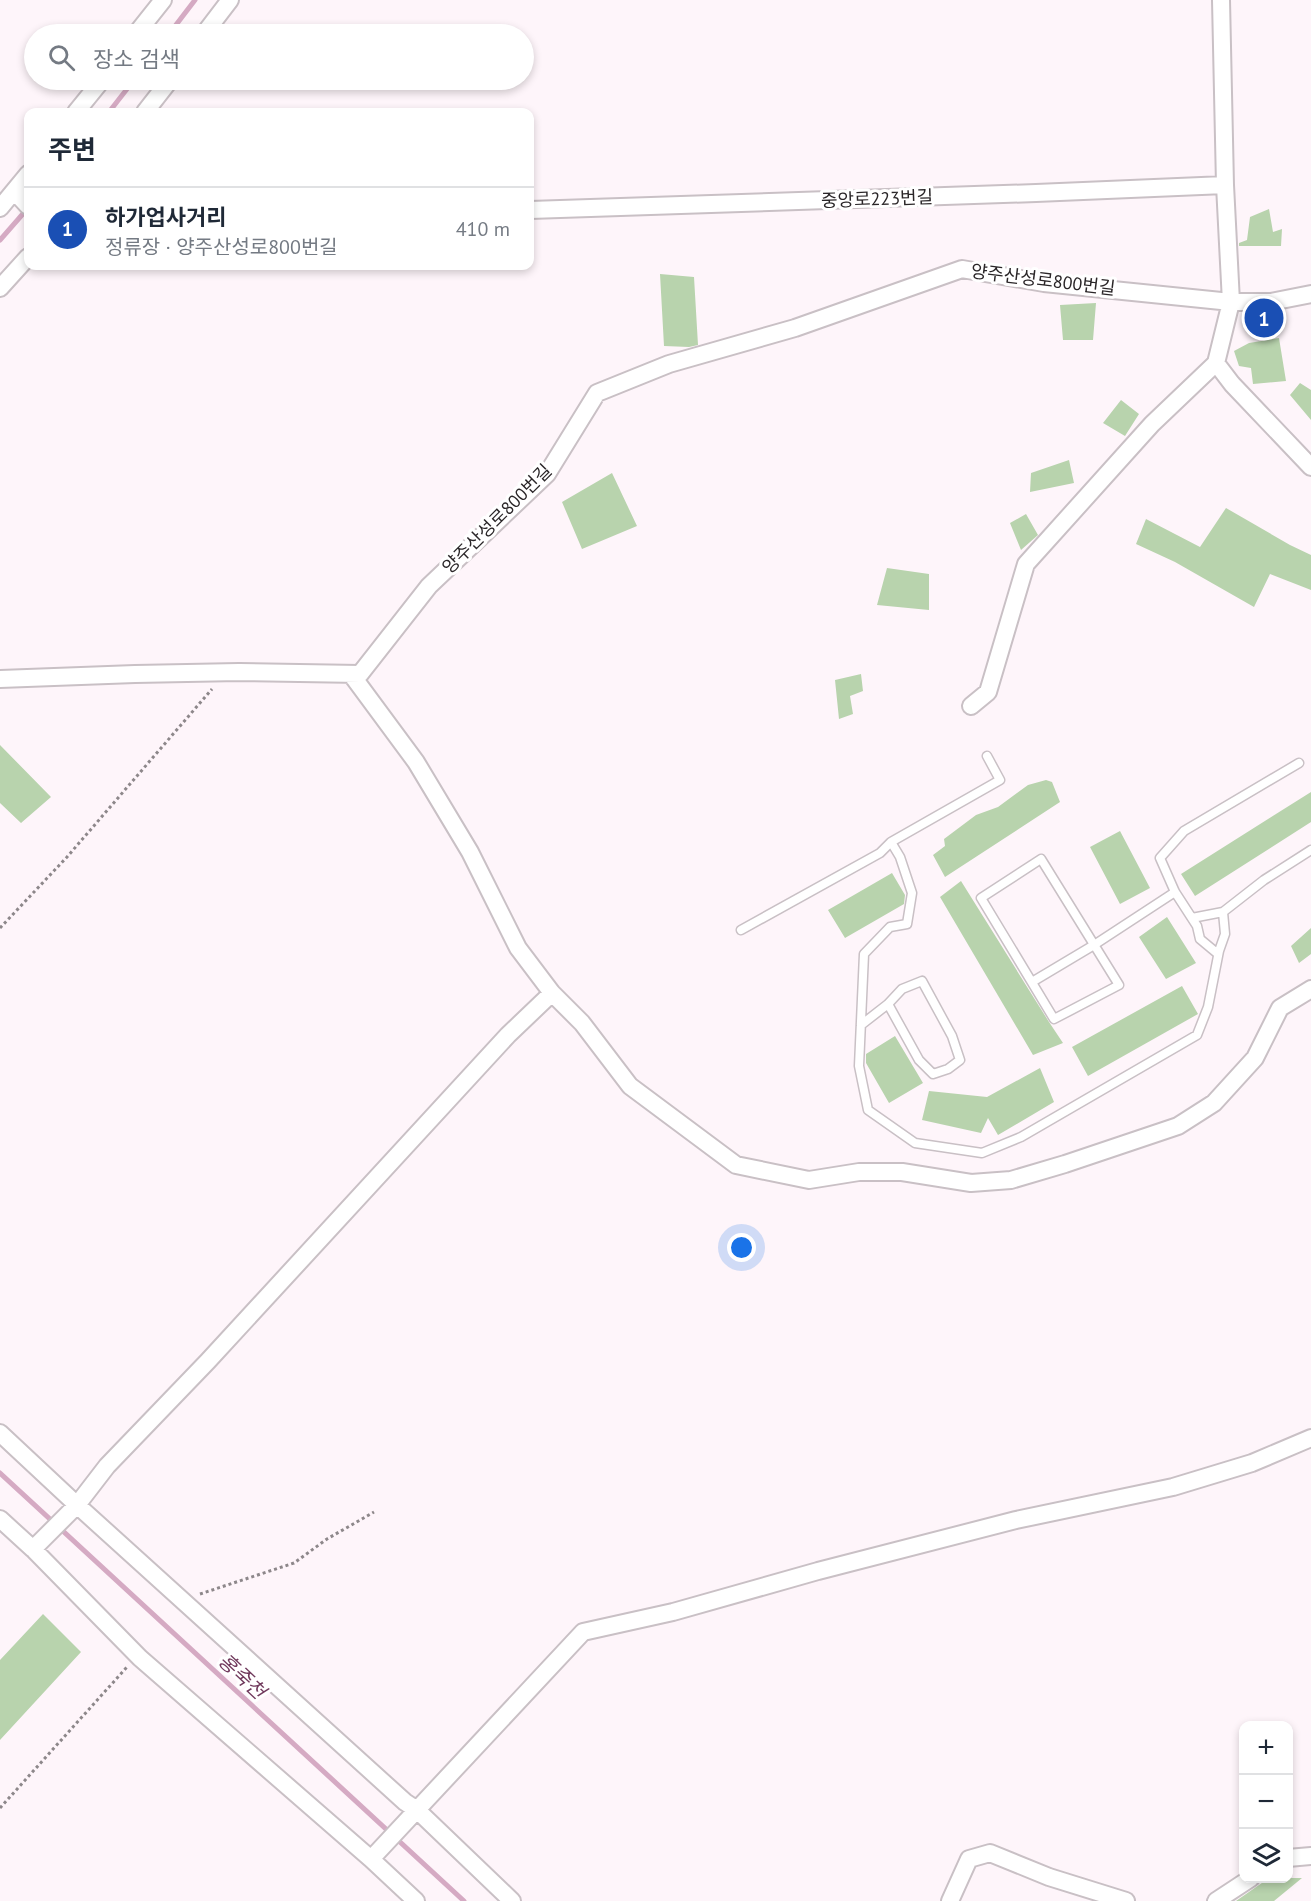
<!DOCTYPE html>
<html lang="ko">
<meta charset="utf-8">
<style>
body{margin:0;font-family:"PT Sans","Noto Sans KR",sans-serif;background:#f2f2f3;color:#1f2937}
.controls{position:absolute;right:18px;bottom:18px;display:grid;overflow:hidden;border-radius:12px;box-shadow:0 3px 9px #0003}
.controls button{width:54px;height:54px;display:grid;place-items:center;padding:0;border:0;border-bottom:2px solid #e0e1e3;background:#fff;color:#1f2937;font:30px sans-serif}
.you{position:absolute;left:742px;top:1248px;width:21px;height:21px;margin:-15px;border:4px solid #fff;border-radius:50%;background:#1a73e8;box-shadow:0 0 0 9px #1a73e833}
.badge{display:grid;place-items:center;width:39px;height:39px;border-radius:50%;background:#ea580c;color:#fff;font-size:20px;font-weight:700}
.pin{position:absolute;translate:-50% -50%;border:3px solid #fff;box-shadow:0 2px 6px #0006}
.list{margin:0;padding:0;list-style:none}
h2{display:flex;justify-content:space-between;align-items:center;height:78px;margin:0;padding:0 24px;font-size:26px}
h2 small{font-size:20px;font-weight:400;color:#747a83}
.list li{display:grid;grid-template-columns:39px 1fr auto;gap:18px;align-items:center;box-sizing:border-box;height:84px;padding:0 24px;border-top:2px solid #e0e1e3}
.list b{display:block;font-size:22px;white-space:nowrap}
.list p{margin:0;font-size:20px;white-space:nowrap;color:#747a83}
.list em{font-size:20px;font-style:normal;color:#747a83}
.icon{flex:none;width:33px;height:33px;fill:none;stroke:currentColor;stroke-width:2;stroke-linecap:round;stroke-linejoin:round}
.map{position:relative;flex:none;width:1311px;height:1901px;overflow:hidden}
.search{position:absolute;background:#fff;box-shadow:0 3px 9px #0003;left:24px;top:24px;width:510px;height:66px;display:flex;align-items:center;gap:15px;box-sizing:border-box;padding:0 21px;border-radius:33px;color:#747a83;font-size:22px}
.panel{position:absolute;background:#fff;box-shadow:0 3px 9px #0003;left:24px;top:108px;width:510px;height:162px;border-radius:12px}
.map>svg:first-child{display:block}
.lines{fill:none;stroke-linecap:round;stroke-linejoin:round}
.stream{stroke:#d5aac3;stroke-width:5}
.building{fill:#b8d3ad}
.service-casing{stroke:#c9c0c5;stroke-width:11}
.minor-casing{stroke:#c9c0c5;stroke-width:20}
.path{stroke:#8d878a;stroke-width:3;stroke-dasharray:3 3;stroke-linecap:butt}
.service{stroke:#fff;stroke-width:8}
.minor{stroke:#fff;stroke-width:16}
.labels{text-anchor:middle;stroke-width:6;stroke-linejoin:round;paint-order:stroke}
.street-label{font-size:18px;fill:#2a2628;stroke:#fff}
.water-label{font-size:20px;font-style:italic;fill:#713a5d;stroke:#fff}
</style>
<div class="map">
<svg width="1311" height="1901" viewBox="0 0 1311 1901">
<rect width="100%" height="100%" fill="#fef5fa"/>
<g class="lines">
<path class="stream" d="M169,34l26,-34
M109,112l25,-32
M0,240l28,-32
M0,1473l464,428"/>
</g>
<path class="building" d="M1269,209l4,23 9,-3 -1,17h-42v-3l8,-3 3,-23z
M660,274l34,3 4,68 -9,2 -25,-1z
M1096,303l-3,37h-30l-3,-35z
M1279,338l7,43 -33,3 -2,-16 -12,-2 -5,-15 15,-8z
M1300,383l11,7v30l-21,-25z
M1121,400l18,14 -14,22 -22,-13z
M1069,460l5,23 -44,9 1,-19z
M612,473l25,53 -55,23 -20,-47z
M1226,508l64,37 21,10v35l-41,-16 -16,33 -79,-45 -39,-18 10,-25 54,28z
M1026,514l12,21 -17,15 -11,-27z
M887,568l42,6v36l-52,-5z
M861,674l2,17 -13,5 3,18 -14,5 -4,-39z
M0,745l51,52 -30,26 -21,-20z
M1046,780l6,2 8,20 -115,75 -12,-22 12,-9 -1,-7 32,-24 22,-8 30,-22z
M1311,792v30l-116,74 -14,-22z
M1120,831l30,57 -30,16 -30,-57z
M892,873l13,22 -1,9 -59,34 -17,-28z
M961,881l88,141 14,21 -30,12 -93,-158z
M1167,917l29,46 -30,16 -27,-42z
M1311,928v26l-12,9 -8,-17z
M1182,986l16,28 -110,62 -16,-29z
M895,1036l28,47 -34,20 -23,-40v-9z
M1040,1068l14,34 -56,33 -10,-17 -7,15 -59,-13 7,-29 58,6z
M43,1614l38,38 -81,88v-80z
M1269,1878h33l-28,23h-38z"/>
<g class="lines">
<g class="service-casing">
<path id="service" d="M891,842l9,15 12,36 -5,31 -17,3 -26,27 -5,112 9,44 47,33 67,10 39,-16 176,-102 11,-28 11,-56 6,-17 -2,-22 41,-32 47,-30
M1041,859l78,126 -65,34 -73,-121z
M1192,918l31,-6
M741,930l139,-77 11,-11 109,-62 -13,-24
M1218,954l-18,-15 -3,-13 -22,-34 -15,-34 24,-27 115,-68
M1032,982l62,-37 81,-53
M861,1025l27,-21 14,-15 20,-8 30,55 8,24 -12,9 -15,5 -14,-14 -31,-56"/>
</g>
<g class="minor-casing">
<path id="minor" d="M1221,0l4,185 6,117 -15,61 16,21 79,83
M136,34l27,-34
M204,34l26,-34
M76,112l26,-32
M145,112l25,-32
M15,192l13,14
M0,208l28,-34
M530,210l506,-17 189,-8
M0,288l28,-31
M351,674l65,88 54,90 48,96 34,45 30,30 48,63 106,79 73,15 50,-8h43l69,11 40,-3 54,-16 113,-38 36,-23 41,-45 25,-50 31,-19
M0,679l135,-5 104,-2 121,2 69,-88 118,-112 50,-81 72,-29 126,-36 167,-59 82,14 187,19h40l40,-8
M971,706l17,-14 38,-128 126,-140 64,-61
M0,1433l77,72 328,297 12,8 95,91
M0,1519l33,30 107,109 231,201 45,42
M33,1549l44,-44 30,-39 101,-105 300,-326 44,-42
M1288,1858l23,-2
M371,1859l212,-227 90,-20 145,-41 198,-51 157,-33 79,-24 59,-25
M950,1901l19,-42 21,-6 59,24 77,24
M1216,1901l35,-23"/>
</g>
<path class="path" d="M0,928l67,-71 145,-168
M200,1594l94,-31 33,-24 47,-27
M0,1808l127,-141"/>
<use href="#service" class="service"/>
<use href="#minor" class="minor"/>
</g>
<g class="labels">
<g class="street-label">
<text transform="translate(877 199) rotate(-2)" y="6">중앙로223번길</text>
<text transform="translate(1043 280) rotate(7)" y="6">양주산성로800번길</text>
<text transform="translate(497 519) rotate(-45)" y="6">양주산성로800번길</text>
</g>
<g class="water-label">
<text transform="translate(242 1676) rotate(43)" y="7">홍죽천</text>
</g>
</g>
</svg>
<div class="controls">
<button>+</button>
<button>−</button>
<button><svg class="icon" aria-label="layers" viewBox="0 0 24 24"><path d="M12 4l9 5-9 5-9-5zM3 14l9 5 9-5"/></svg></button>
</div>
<div class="you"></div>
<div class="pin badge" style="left:1264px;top:318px;background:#1a4fb4">1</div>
<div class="search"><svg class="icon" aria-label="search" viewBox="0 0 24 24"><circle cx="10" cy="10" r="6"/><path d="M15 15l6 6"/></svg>장소 검색</div>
<section class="panel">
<h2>주변<small></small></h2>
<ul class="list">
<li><span class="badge" style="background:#1a4fb4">1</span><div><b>하가업사거리</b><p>정류장 · 양주산성로800번길</p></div><em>410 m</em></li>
</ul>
</section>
</div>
